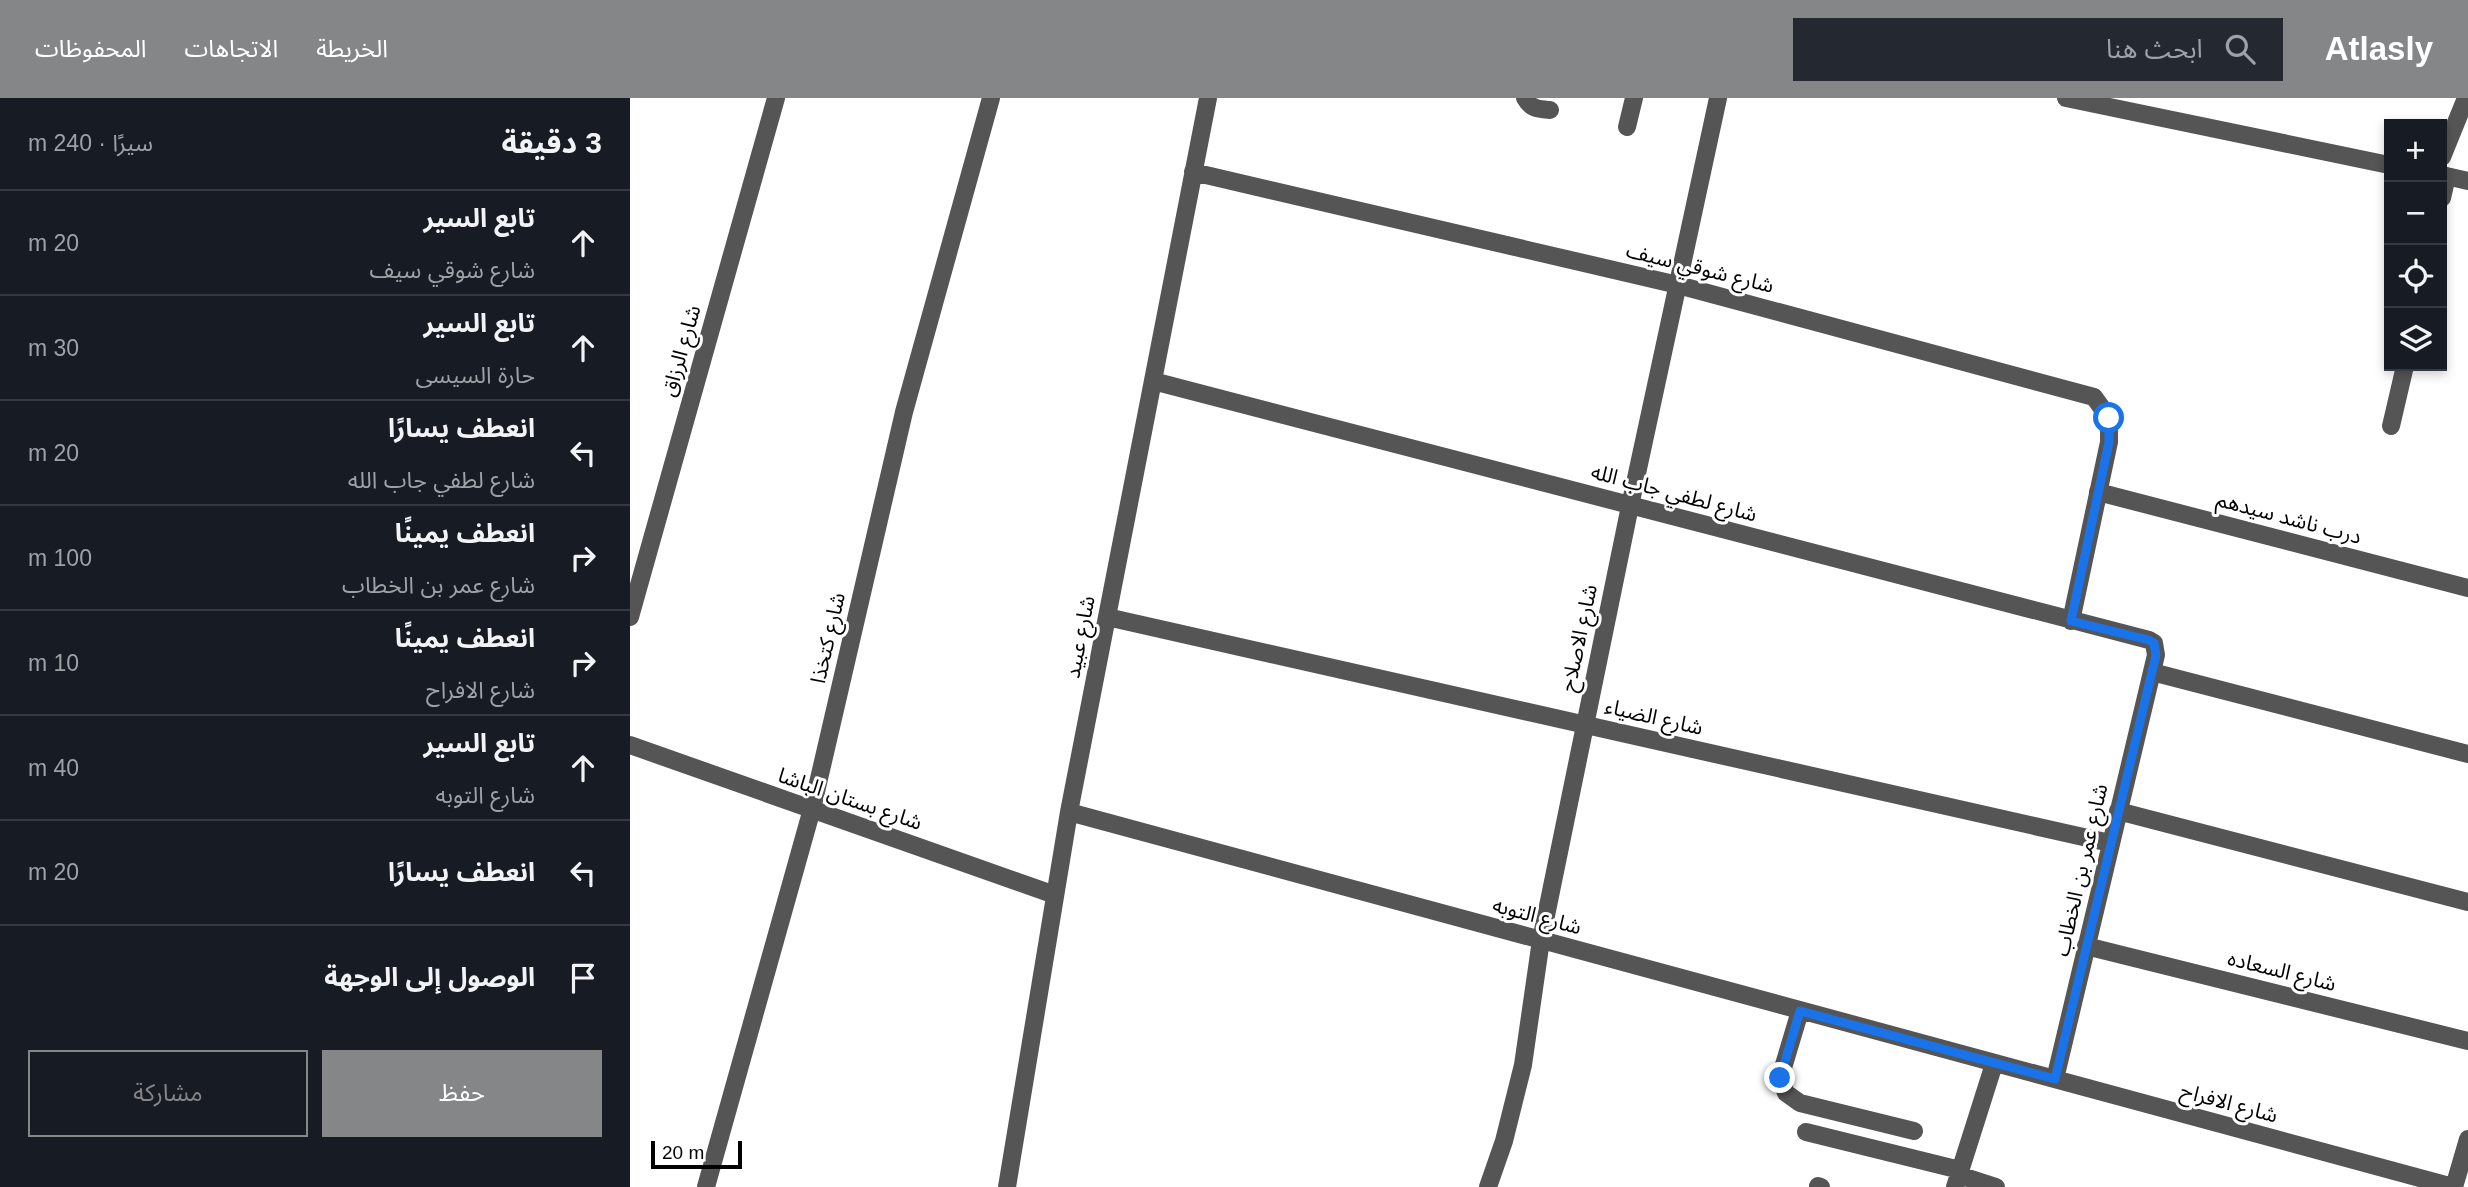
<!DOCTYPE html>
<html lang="ar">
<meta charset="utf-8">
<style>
body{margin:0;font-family:Helvetica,"Noto Sans Arabic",sans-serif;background:#242831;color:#f1f3f6;direction:rtl}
.controls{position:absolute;right:21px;top:21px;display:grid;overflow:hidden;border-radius:0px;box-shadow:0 4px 10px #0003}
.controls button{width:63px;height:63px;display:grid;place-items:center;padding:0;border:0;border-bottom:2px solid #363941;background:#171b24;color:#f1f3f6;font:35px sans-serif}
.scale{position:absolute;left:21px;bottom:18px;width:91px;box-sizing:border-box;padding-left:7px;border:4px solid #000;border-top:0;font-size:19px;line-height:24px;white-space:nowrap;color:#000;-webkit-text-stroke:5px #fff;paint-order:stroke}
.stop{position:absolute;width:21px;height:21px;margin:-16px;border:5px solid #1a73e8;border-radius:50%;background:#fff}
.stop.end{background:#1a73e8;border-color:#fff;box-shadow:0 2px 7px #0008}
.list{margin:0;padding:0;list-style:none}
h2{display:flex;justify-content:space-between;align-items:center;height:91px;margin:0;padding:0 28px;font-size:30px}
h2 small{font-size:23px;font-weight:400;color:#9ea1a6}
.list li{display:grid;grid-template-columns:46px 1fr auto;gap:21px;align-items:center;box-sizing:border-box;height:105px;padding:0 28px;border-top:2px solid #363941}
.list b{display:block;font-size:26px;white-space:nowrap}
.list p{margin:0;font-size:23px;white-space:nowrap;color:#9ea1a6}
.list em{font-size:23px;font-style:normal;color:#9ea1a6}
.actions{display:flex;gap:14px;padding:21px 28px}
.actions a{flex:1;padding:16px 0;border:2px solid #858687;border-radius:0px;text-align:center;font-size:24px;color:#858687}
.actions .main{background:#858687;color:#fff}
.icon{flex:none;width:38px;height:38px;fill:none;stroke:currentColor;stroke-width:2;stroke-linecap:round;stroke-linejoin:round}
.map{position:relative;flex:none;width:1838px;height:1089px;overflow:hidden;direction:ltr}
header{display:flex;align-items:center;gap:42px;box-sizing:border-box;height:98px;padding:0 35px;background:#858687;color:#fff}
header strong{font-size:33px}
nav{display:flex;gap:38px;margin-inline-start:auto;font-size:24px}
.search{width:490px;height:63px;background:#242831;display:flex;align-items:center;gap:18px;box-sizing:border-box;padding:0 24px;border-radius:0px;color:#9ea1a6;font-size:26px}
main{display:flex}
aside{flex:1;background:#171b24}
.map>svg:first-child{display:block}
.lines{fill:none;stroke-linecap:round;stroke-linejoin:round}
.minor{stroke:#555;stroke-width:18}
.route{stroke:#1a73e8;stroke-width:9}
.labels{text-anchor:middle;stroke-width:6;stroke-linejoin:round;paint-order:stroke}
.street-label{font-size:21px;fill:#000;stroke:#fff}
</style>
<header>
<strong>Atlasly</strong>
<div class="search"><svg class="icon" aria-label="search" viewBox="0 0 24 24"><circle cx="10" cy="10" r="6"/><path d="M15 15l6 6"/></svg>ابحث هنا</div>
<nav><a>الخريطة</a><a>الاتجاهات</a><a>المحفوظات</a></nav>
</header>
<main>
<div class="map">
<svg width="1838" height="1089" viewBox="0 0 1838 1089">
<rect width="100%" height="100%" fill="#fff"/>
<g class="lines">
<path class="minor" d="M895,0c6,11 13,11 25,12
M1436,0l323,67
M997,29l7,-29
M1812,59l24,-59
M563,74l485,113 416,112 15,21v24l-38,179
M1812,77l26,6
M1812,100l5,-22
M523,283l996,259 5,3 2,12 -101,424
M1761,328l14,-60
M1468,394l370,96
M0,519l146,-519
M477,519l1003,226
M1522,574l316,82
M0,647l425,150
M1488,713l350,91
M439,714l1384,375
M1456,848l382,95
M1170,913l-20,67 6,15 14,10 114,28
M1176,1034l154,38
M1329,1077l37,12
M1188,1088l3,1
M76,1089l106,-378 92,-397 87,-314
M377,1089l62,-375 139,-714
M858,1089l16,-46 19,-76 18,-125 89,-434 88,-408
M1325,1089l39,-123
M1824,1089l14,-48"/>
</g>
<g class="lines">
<path class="route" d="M1150,980l20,-67 255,68 101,-424 -2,-12 -5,-3 -78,-19 38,-179v-24"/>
</g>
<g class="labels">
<g class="street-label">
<text transform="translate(1070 170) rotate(14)" y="7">شارع شوقي سيف</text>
<text transform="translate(51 253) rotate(-74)" y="7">شارع الرزاق</text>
<text transform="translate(1044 395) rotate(15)" y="7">شارع لطفي جاب الله</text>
<text transform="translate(1659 420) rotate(15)" y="7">درب ناشد سيدهم</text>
<text transform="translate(450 539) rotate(-79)" y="7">شارع عبيد</text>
<text transform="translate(198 540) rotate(-77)" y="7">شارع كتخذا</text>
<text transform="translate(949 540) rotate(-78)" y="7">شارع الاصلاح</text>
<text transform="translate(1024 619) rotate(13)" y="7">شارع الضياء</text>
<text transform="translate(220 701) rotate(19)" y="7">شارع بستان الباشا</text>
<text transform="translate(1451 772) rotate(-77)" y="7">شارع عمر بن الخطاب</text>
<text transform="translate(907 818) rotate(15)" y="7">شارع التوبه</text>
<text transform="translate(1652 873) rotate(14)" y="7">شارع السعاده</text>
<text transform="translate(1599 1005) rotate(15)" y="7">شارع الافراح</text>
</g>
</g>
</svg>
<div class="controls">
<button>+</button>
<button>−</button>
<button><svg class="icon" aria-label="locate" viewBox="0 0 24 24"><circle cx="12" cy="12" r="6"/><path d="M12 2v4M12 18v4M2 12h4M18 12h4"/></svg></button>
<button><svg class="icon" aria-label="layers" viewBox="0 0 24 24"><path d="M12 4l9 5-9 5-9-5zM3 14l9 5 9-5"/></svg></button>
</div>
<div class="scale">20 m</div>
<div class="stop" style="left:1479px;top:320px"></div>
<div class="stop end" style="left:1150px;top:980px"></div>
</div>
<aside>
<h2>3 دقيقة<small>سيرًا · 240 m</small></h2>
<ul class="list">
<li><svg class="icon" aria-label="ahead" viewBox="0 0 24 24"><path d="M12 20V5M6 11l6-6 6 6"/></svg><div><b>تابع السير</b><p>شارع شوقي سيف</p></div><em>20 m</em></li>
<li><svg class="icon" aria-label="ahead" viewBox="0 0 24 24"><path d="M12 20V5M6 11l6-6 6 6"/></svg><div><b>تابع السير</b><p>حارة السيسى</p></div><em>30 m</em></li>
<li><svg class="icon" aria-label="left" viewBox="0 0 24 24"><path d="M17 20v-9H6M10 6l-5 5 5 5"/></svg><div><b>انعطف يسارًا</b><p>شارع لطفي جاب الله</p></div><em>20 m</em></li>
<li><svg class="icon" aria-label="right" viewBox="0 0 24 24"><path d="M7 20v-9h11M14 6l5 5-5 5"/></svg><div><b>انعطف يمينًا</b><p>شارع عمر بن الخطاب</p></div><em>100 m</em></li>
<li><svg class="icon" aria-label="right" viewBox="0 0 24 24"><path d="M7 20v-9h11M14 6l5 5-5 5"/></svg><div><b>انعطف يمينًا</b><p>شارع الافراح</p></div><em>10 m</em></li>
<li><svg class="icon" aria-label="ahead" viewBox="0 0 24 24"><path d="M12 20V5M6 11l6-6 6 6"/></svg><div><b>تابع السير</b><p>شارع التوبه</p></div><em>40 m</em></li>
<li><svg class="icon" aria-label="left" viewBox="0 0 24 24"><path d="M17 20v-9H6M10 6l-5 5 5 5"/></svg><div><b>انعطف يسارًا</b></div><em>20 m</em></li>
<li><svg class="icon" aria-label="arrive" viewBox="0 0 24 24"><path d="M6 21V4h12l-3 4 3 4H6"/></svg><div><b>الوصول إلى الوجهة</b></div></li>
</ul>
<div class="actions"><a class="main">حفظ</a><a>مشاركة</a></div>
</aside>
</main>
